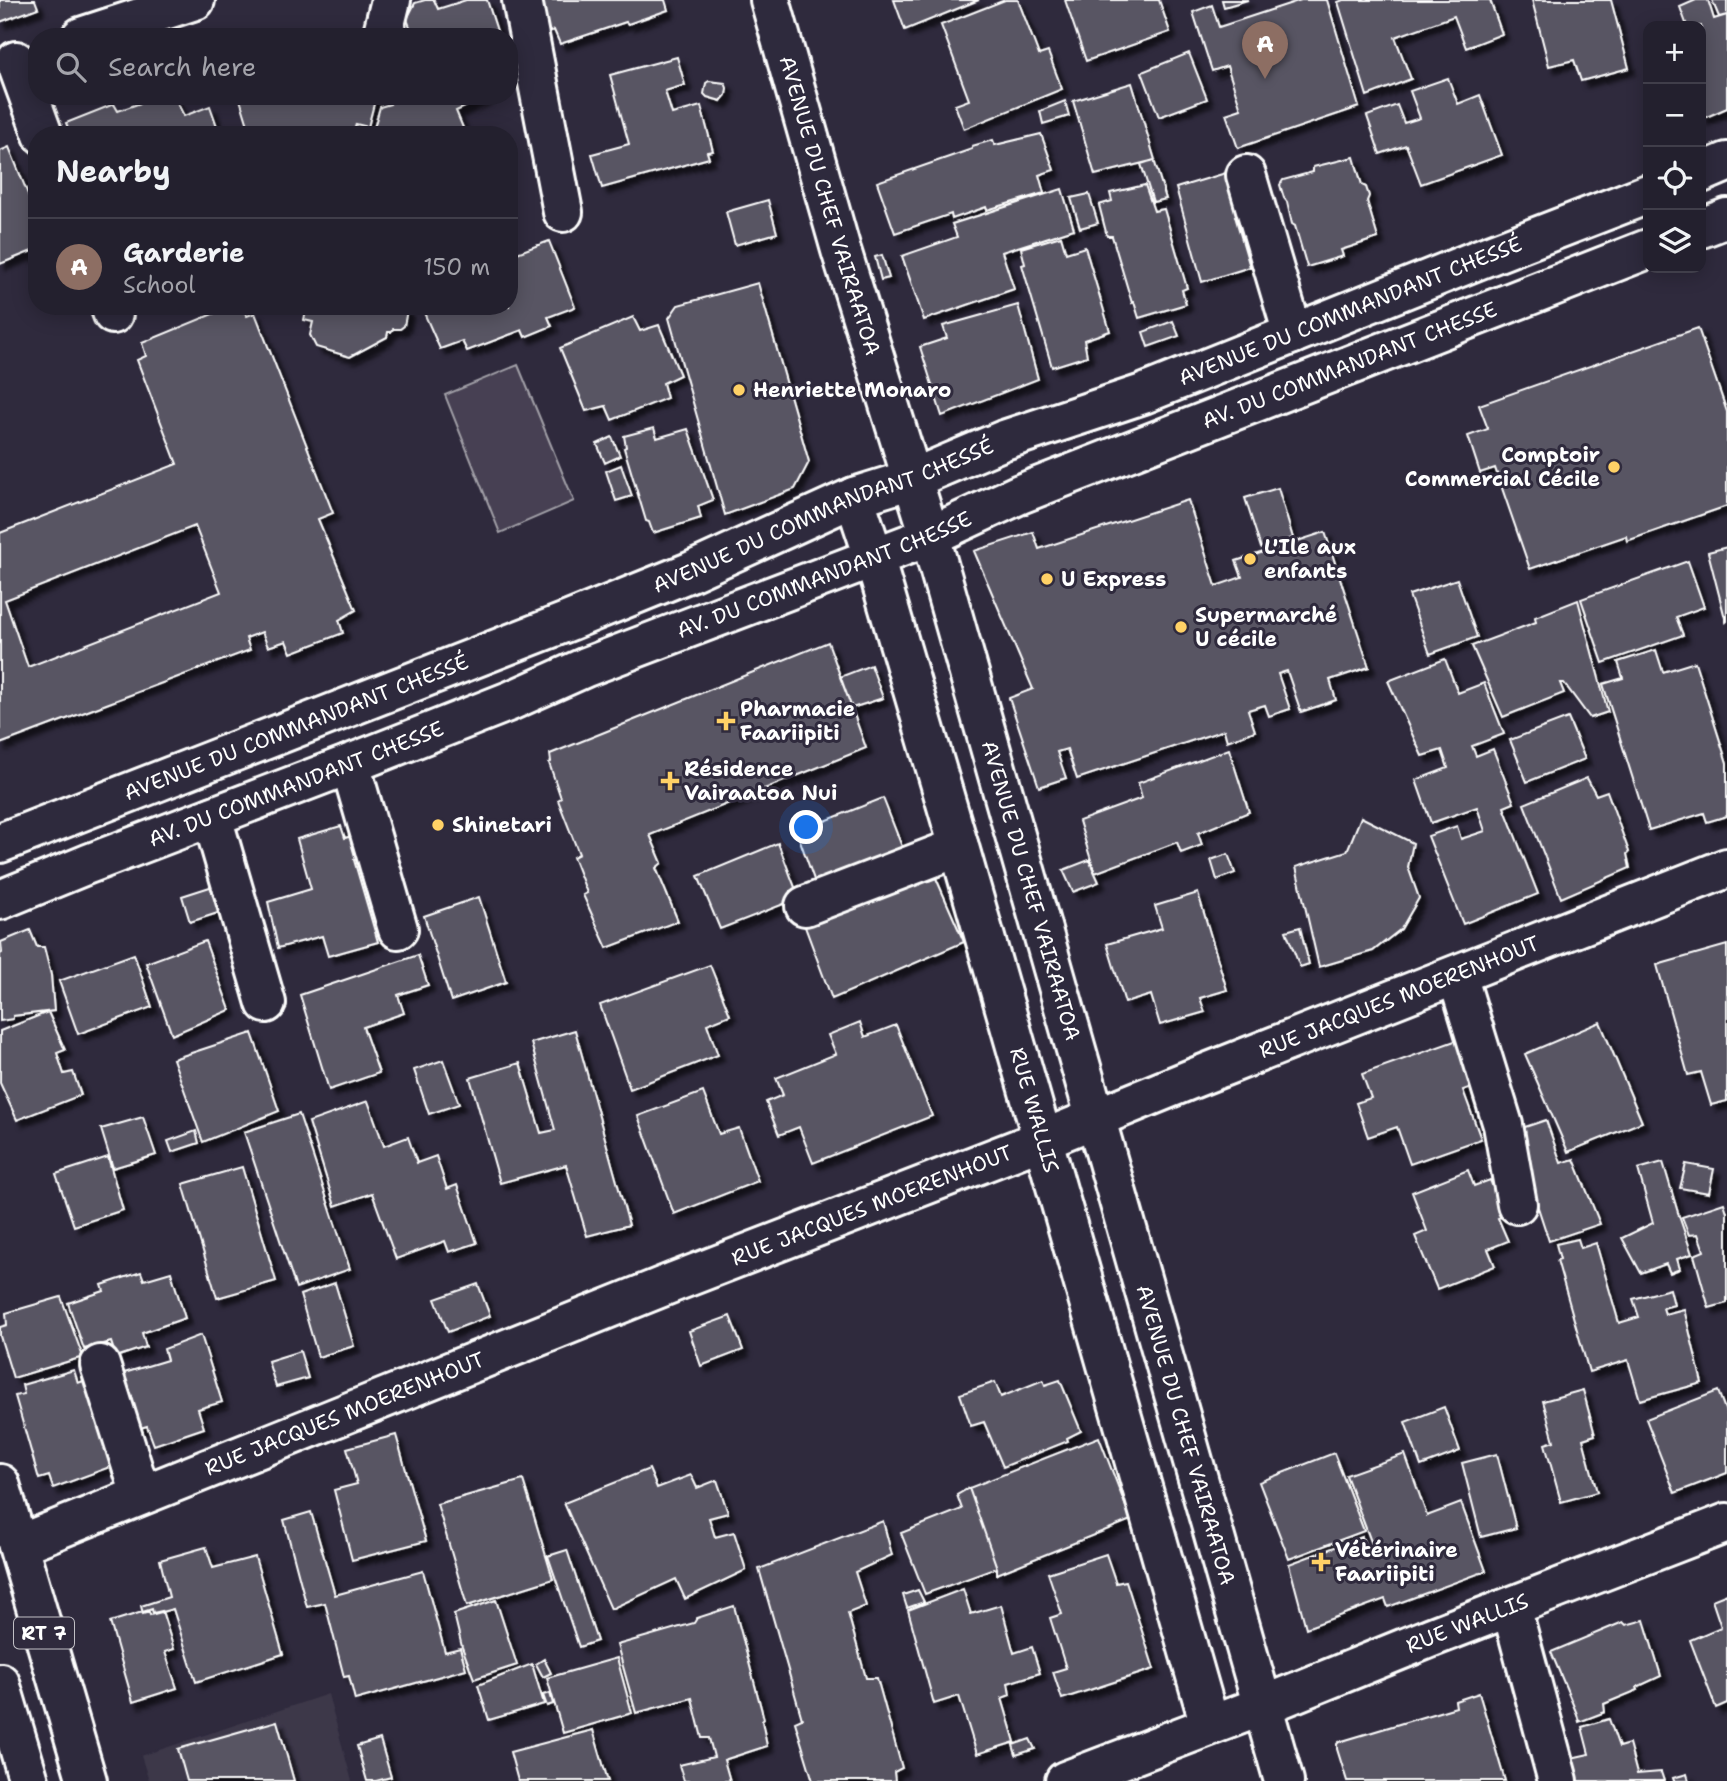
<!DOCTYPE html>
<meta charset="utf-8">
<style>
body{margin:0;font-family:"Shantell Sans",sans-serif;background:#2f2d3a;color:#f1f3f6}
.controls{position:absolute;right:21px;top:21px;display:grid;overflow:hidden;border-radius:14px;box-shadow:0 4px 18px #0003}
.controls button{width:63px;height:63px;display:grid;place-items:center;padding:0;border:0;border-bottom:2px solid #403e4a;background:#23202e;color:#f1f3f6;font:35px sans-serif}
.you{position:absolute;left:807px;top:828px;width:24px;height:24px;margin:-18px;border:5px solid #fff;border-radius:50%;background:#1a73e8;box-shadow:0 0 0 10px #1a73e833}
.badge{display:grid;place-items:center;width:46px;height:46px;border-radius:50%;background:#8c9099;color:#fff;font-size:23px;font-weight:700}
.pin{position:absolute;translate:-50% -58px;filter:drop-shadow(0 2px 4px #0008)}
.pin::after{content:'';position:absolute;top:37px;width:24px;height:21px;background:inherit;clip-path:polygon(0 0,100% 0,50% 100%)}
.list{margin:0;padding:0;list-style:none}
h2{display:flex;justify-content:space-between;align-items:center;height:91px;margin:0;padding:0 28px;font-size:30px}
h2 small{font-size:23px;font-weight:400;color:#a3a3aa}
.list li{display:grid;grid-template-columns:46px 1fr auto;gap:21px;align-items:center;box-sizing:border-box;height:98px;padding:0 28px;border-top:2px solid #403e4a}
.list b{display:block;font-size:26px;white-space:nowrap}
.list p{margin:0;font-size:23px;white-space:nowrap;color:#a3a3aa}
.list em{font-size:23px;font-style:normal;color:#a3a3aa}
.icon{flex:none;width:38px;height:38px;fill:none;stroke:currentColor;stroke-width:2;stroke-linecap:round;stroke-linejoin:round}
.map{position:relative;flex:none;width:1727px;height:1781px;overflow:hidden}
.search{position:absolute;background:#23202e;box-shadow:0 4px 18px #0003;left:28px;top:28px;width:490px;height:77px;display:flex;align-items:center;gap:18px;box-sizing:border-box;padding:0 24px;border-radius:28px;color:#a3a3aa;font-size:26px}
.panel{position:absolute;background:#23202e;box-shadow:0 4px 18px #0003;left:28px;top:126px;width:490px;height:189px;border-radius:28px}
.map>svg:first-child{display:block}
.built{fill:#3c3749}
.green{fill:#464152;stroke:#a2a0a8;stroke-width:2}
.building{fill:#595564;stroke:#fff;stroke-width:2;fill-rule:evenodd;filter:url(#shadow)}
.lines{fill:none;stroke-linecap:round;stroke-linejoin:round}
.minor-casing{stroke:#fff;stroke-width:44}
.major-casing{stroke:#fff;stroke-width:44}
.minor{stroke:#2f2a3d;stroke-width:38}
.major{stroke:#2f2a3d;stroke-width:38}
.poi-dot{fill:#ffd166;stroke:#2f2a3d;stroke-width:2.5}
.labels{text-anchor:middle;stroke-width:6;stroke-linejoin:round;paint-order:stroke}
.shield{fill:#2f2a3d;stroke:#c1bfc5;stroke-width:2}
.shield-label{font-size:19px;font-weight:bold;fill:#fff}
.street-label{font-size:21px;fill:#fff;stroke:#2f2a3d}
.poi-label{font-size:21px;font-weight:bold;fill:#fff;stroke:#2f2a3d;text-anchor:start}
</style>
<div class="map">
<svg width="1727" height="1781" viewBox="0 0 1727 1781">
<defs>
<filter id="shadow"><feDropShadow dx="6" dy="6" stdDeviation="2" flood-color="#0009"/></filter>
</defs>
<rect width="100%" height="100%" fill="#2f2a3d"/>
<filter id="ink" filterUnits="userSpaceOnUse"><feTurbulence type="fractalNoise" baseFrequency=".0143" numOctaves="2"/><feDisplacementMap in="SourceGraphic" scale="14" xChannelSelector="R" yChannelSelector="G"/><feConvolveMatrix kernelMatrix="1 2 1 2 8 2 1 2 1" color-interpolation-filters="sRGB"/></filter>
<g filter="url(#ink)">
<path class="built" d="M328,1694l24,87h-203l-8,-25z"/>
<path class="green" d="M518,365l56,136 -74,32 -55,-138z"/>
<path class="building" d="M0,0h35l3,8 -38,14z
M425,0h9l4,9 28,-9h21l12,37h-85l-7,-18 8,-16z
M538,0h127l3,10 -40,14 -2,-2 -66,22 -6,-14 -5,2z
M894,0h85l-74,30z
M1005,0h13l21,55 9,-3 14,37 -98,40 -9,-24 14,-5 -28,-75z
M1065,0h94l11,32 -84,29z
M1222,0h26l-24,7z
M1301,0h26l32,107 -121,41 -12,-34 15,-5 -14,-43 -15,5 -19,-59 19,-7 7,22z
M1343,0h147l12,34 -36,14 -12,-32 -59,21 16,42 -44,17 -29,-94z
M1532,0h79l18,68 -48,13 -7,-21 -25,6z
M1696,0h12l6,19 13,-4v93l-25,11 -1,-93h-14l-7,-19z
M1712,0h15v15l-8,2z
M1189,53l18,46 -48,18 -17,-45z
M677,57l8,28 -20,6 7,23 29,-8 12,45 -6,1 2,6 -107,30 -10,-34 37,-10 -19,-69z
M1448,78l10,26 22,-9 22,60 -81,29 -15,-39 -26,9 -13,-38 30,-11 7,18 16,-5 -10,-27z
M709,81l16,2 2,5 -1,7 -5,6 -14,-4 -3,-3 2,-11z
M1132,83l23,77 -60,15 -22,-74z
M160,96h14l10,20 26,-10 10,29h-149l-5,-12 48,-19 4,7z
M239,96h137l-8,31 -12,-3 -3,11h-102z
M387,96h97v2l-28,13 10,24h-94l8,-28 10,-3z
M1065,101l4,15 -26,8 -3,-13z
M1041,134l13,36 -15,5 5,18 -57,17 -1,-3 -34,12 -1,-5 -56,19 -18,-51 95,-33v-3l21,-6 2,5z
M9,147l28,70v32l-37,15v-113z
M1354,157l8,28 4,2 3,9 -2,5 11,37 -37,12 2,6 -36,11 -12,-41 -3,-2 -5,-22 -3,-4 -4,-13 3,-5 30,-8v-5z
M1154,160l12,39 -13,3 -12,-38z
M1229,172l13,42 -7,2 15,51 -48,15 -26,-94z
M1145,185l9,26 10,-2 23,79 -5,2 4,14 -47,14 -5,-16 -2,1 -20,-67h-5l-8,-31 13,-4 -2,-8z
M1062,189l12,40 -72,23 12,37 -90,31 -22,-64 55,-19 -5,-13z
M1089,194l9,29 -18,5 -9,-30z
M768,200l9,33 -42,12 -9,-33z
M1061,236l5,17 19,-6 25,84 -26,9 3,16 -35,11 -30,-102 3,-1 -4,-16z
M549,241l26,66 -27,10 4,9 -27,11 -3,-7 -55,21 -5,-10 -22,8 -19,-43h88v-50z
M882,255l7,23 -8,2 -6,-23z
M758,283l51,179 -14,27 -70,26 -56,-197 9,-13z
M1018,305l20,74 -96,37 -22,-69 27,-9 -4,-12z
M232,306h9l6,10 8,-3 78,200 -15,6 38,91 -17,10 4,13 -52,20 -5,-12 -18,6 -6,-15 -16,6 4,12 -250,94v-211l177,-69 -40,-104 9,-4 -4,-13zM195,526l26,66 -193,75 -23,-67z
M307,306h90l10,4 -3,16 -4,3h-7l-2,3h-3l-1,5 -37,20 -34,-10 -6,-12 3,-13 -9,-2z
M633,317l7,14 19,-6 21,50 -17,8 4,15 -55,22 -6,-14 -20,5 -26,-63z
M1173,321l6,15 -31,11 -5,-15z
M1698,328l29,84v94l-100,35 -1,-5 -96,33 -35,-101 -15,5 -12,-37 20,-7 -9,-24z
M654,428l3,10 31,-9 25,71 -15,6 3,12 -48,15 -4,-11 -3,-1 -22,-73 2,-1 -2,-11z
M612,437l8,19 -15,7 -8,-19z
M621,465l11,31 -16,5 -10,-30z
M1278,488l15,50 -32,10 -16,-50z
M1188,500l28,86 26,-9 -6,-16 89,-29 44,135 -39,13 6,20 -35,12 -14,-41 -9,3 12,35 -21,7 -4,-11 -17,5 7,21 -28,10 -3,-11 -147,49 -10,-30 -10,3 9,26 -27,9 -30,-89 24,-9 -59,-138 59,-19 6,17z
M1727,547v74l-1,1 -18,-70z
M1688,561l16,46 -28,10 7,18 -80,28 -22,-64z
M1457,579l20,58 -47,17 -21,-59z
M1578,600l30,112 -18,6 -26,-35h-4l4,10 -61,24 -31,-71 64,-24 -1,-5z
M828,642l38,106 -216,87 12,28 -6,5 22,53 -71,27 -24,-53 4,-2 -14,-36 6,-3 -21,-54 3,-2 -12,-35 2,-1 -1,-8z
M1656,650l7,22 32,-10 32,101v53l-20,6 -3,-9 -55,17 -46,-146 20,-6 -5,-16z
M1445,659l13,34 26,-10 20,51 -32,12 4,10 17,-7 21,54 -10,4 34,87 -75,30 -35,-88 29,-10 4,13 24,-8 -8,-24 -46,16 -15,-43 32,-12 -6,-18 -20,6 -34,-75z
M871,665l12,33 -31,10 -12,-31z
M1568,718l17,41 -58,23 -17,-42z
M1229,749l20,63 -51,21 4,12 -21,8 -4,-11 -82,31 -16,-52 63,-23 -4,-15z
M1587,778l9,17 11,-4 22,61 -2,2 3,14 -69,30 -37,-94z
M883,798l23,59 -88,34 -21,-59z
M1361,817l52,26 -5,24 11,31 -18,31 -28,22 -54,16 -23,-100 51,-16z
M341,826l4,12 10,-3 7,23 -8,2 24,82 -50,14 -6,-20 -44,12 -10,-46 43,-13 -14,-50z
M778,843l21,55 -79,31 -22,-53z
M1228,854l7,19 -18,7 -6,-20z
M1089,860l10,22 -26,10 -10,-22z
M932,869l32,73 -132,57 -28,-75z
M216,885l8,26 -34,11 -8,-26z
M1198,893l29,97 -27,8 5,14 -45,13 -9,-30 -26,8 -18,-59 55,-16 -7,-22z
M479,897l27,85 -55,19 -27,-85z
M1300,927l9,37 -9,3 -14,-36z
M30,930l7,17h7l7,28 3,36 -41,5v3l-13,2v-67l2,-1 -1,-11z
M205,941l25,69 -58,25 -26,-72z
M1727,945v156l-16,4 -10,-33 -13,3 -31,-110z
M134,954l18,53 -74,27 -19,-53z
M418,955l10,30 -30,10 6,18 -41,14 16,46 -50,17 -29,-95z
M710,965l20,50 -23,9 11,31 -88,34 -30,-84z
M48,1012l17,38 -8,3 7,21 9,-2 8,23 -64,25 -17,-37v-52z
M860,1022l5,15 31,-12 36,91 -119,47 -14,-36 -20,8 -13,-33 17,-7 -7,-17 60,-24 -8,-19z
M1600,1022l42,100 -74,30 -43,-98z
M575,1030l54,195 -42,11 -21,-71 -66,18 -30,-105 50,-15 21,70 14,-3 -24,-87z
M252,1033l27,78 -76,31 -30,-83z
M1463,1038l17,46 -17,6 18,49 -71,25 -13,-37 -29,10 -12,-34 15,-5 -9,-24z
M443,1060l16,44 -30,10 -15,-44z
M703,1092l16,42 20,-6 19,53 -84,33 -36,-98z
M368,1101l16,45 24,-9 9,26 19,-7 11,33 10,-4 20,58 -28,9 -4,-11 -49,18 -24,-66 -37,13 -26,-84z
M299,1114l51,155 -54,19 -52,-156z
M143,1117l13,38 -43,13 -12,-39z
M1546,1120l15,43 13,-4 26,65 -51,17 -36,-110z
M196,1131l3,12 -27,9 -4,-11z
M108,1157l15,53 -49,16 -18,-52z
M1663,1162l16,54 13,38 -15,5 3,10 -10,4 -4,-9 -25,9 -19,-35 31,-15 -15,-54z
M1686,1164l28,5 -5,24 -29,-5z
M242,1167l34,114 -59,17 -34,-114z
M1468,1170l6,16 16,-6 14,36 -6,2 10,23 -20,8 7,17 -58,23 -22,-53 12,-5 -15,-39z
M1724,1203l3,9v91l-18,5 -15,-53 10,-4 -6,-17 -9,1 -7,-18z
M1578,1239l3,9 15,-5 23,80 20,-6 -6,-18 37,-10 4,16 -11,3 2,6 19,-5 18,74 -62,17 -12,-40 -39,12 -32,-112 3,-1 -4,-15z
M141,1272l3,8 27,-8 14,46 -43,15 4,14 -30,10 -5,-15 -27,7 -16,-46 36,-12 -2,-6z
M335,1283l19,63 -36,11 -18,-62z
M478,1284l12,32 -42,16 -13,-33z
M61,1297l22,60 -70,21 -13,-42v-9l7,-2 -1,-12z
M730,1316l13,34 -42,16 -12,-35z
M201,1335l21,67 -24,7 6,19 -50,17 -7,-19 -20,6 -16,-55 56,-17 -3,-11z
M300,1351l8,27 -32,9 -8,-26z
M74,1370l4,13 14,-5 26,86 -65,24 -4,-12 -10,3 -24,-83 9,-2 -2,-9z
M1043,1380l2,5 15,-5 21,51 -14,7 1,3 -65,26 -19,-45 -13,4 -11,-32 35,-12 6,15z
M1583,1390l12,45 -12,4 14,53 -36,10 -16,-58 9,-3 -11,-40z
M1718,1391l9,24v58l-52,20 -29,-74z
M1444,1407l16,44 -39,15 -16,-44z
M396,1435l30,106 -74,19 -18,-70 23,-6 -10,-36z
M1099,1437l32,83 -134,54v-6l-28,-80z
M1334,1453l30,78 -75,28 -30,-77z
M1405,1454l22,62 34,-13 25,68 -98,36 -3,-8 -79,29 -17,-64 73,-27 8,20 6,-2 -30,-80z
M1497,1454l19,74 -35,9 -19,-74z
M649,1469l8,19 34,-13 6,13 20,-8 11,33 -19,5 6,19 19,-5 12,38 -61,29 -9,-20 -65,30 -47,-106z
M523,1480l30,99 -86,27 -30,-102z
M969,1488l28,80 -72,26 -24,-61 61,-24 -5,-14z
M311,1512l24,83 88,-24 22,81 15,-4 6,21 -111,31 -6,-24 -5,1 -19,-74 -18,4 -23,-87z
M883,1521l9,34 -37,17 11,34 -18,7 18,65h11l25,90 -8,4 1,9h-82l-18,-59 7,-3 -43,-150z
M206,1547l7,21 42,-11 28,97 -87,28 -23,-73 -23,6 -1,-3 -6,2 -2,-8 28,-9 -9,-37z
M567,1550l30,91 -18,6 -31,-91z
M1106,1554l10,29 10,-2 28,88 -92,30 -9,-27 13,-4 -16,-50 12,-4 -14,-41z
M963,1589l8,25 30,-9 13,48 18,-6 8,26 -32,10 2,12 -8,3 13,44 -38,12 -18,-58 -25,8 -26,-94z
M918,1590l6,12 -17,6 -4,-13z
M1727,1594v109l-11,5 -26,-68 31,-13 -9,-27z
M496,1600l21,65 -43,14 -12,-32 -8,-33z
M734,1606l30,113 -2,2 5,25 -43,14 6,21h-46l-5,-16 35,-8 -5,-19h-7l-10,-40 -56,15 -19,-68 77,-22 3,-5z
M152,1609l1,4 9,-2 12,38 -9,3 12,36 -44,14 -23,-80z
M1644,1620l17,56 -24,11 1,3 -34,14 1,8 -26,10 -2,-8 -26,-62 72,-30 3,3z
M617,1658l15,55 -69,20 -16,-55z
M544,1659l7,14 -8,4 -7,-13z
M532,1664l12,40 -55,16 -11,-35z
M550,1693l3,11 -6,2 -4,-11z
M1479,1693l26,88h-158l-10,-32v-5l2,-2 117,-35 -1,-6z
M1609,1719l10,28 10,-3 8,30 24,-2 3,9h-88l-5,-23 18,-4 -7,-27z
M277,1721l17,60h-107l-9,-32z
M593,1730l15,51h-90l-8,-29z
M380,1739l11,38 -15,4h-9l-10,-35z
M1030,1739l5,10 -19,6 -3,-10z
M1687,1774l2,7h-15l-1,-3z"/>
<g class="lines">
<g class="minor-casing">
<g id="minor">
<path d="M522,0l41,212"/>
<path d="M81,37l114,-37"/>
<path d="M382,37l9,-37"/>
<path d="M16,61l27,74"/>
<path d="M1246,175l47,159"/>
<path d="M110,306l3,8"/>
<path id="s1" d="M854,497l20,60 85,290 251,878"/>
<path d="M350,764l48,165"/>
<path d="M212,817l54,186"/>
<path d="M805,906l154,-59"/>
<path d="M1457,975l46,150 14,79"/>
<path d="M100,1365l41,130"/>
<path id="s2" d="M18,1545l656,-263 370,-143 150,-61 533,-210"/>
<path d="M1511,1607l47,174"/>
<path id="s3" d="M1065,1781l197,-75 170,-69 295,-114"/>
</g>
</g>
<g class="major-casing">
<g id="major">
<path id="s4" d="M770,0l71,250 89,286 354,1245"/>
<path d="M1701,173l26,-11"/>
<path d="M1701,228l26,-10"/>
<path id="s5" d="M0,843l569,-222 121,-49 164,-75 58,-18 92,-39 139,-46 334,-134 171,-66"/>
<path id="s6" d="M0,900l88,-36 262,-100 160,-63 76,-34 344,-131 90,-42 628,-245"/>
<path d="M0,1484l87,297"/>
<path d="M0,1683l29,98"/>
</g>
</g>
<use href="#minor" class="minor"/>
<use href="#major" class="major"/>
</g>
</g>
<g class="poi-dot">
<circle cx="739" cy="390" r="7"/>
<circle cx="1614" cy="467" r="7"/>
<circle cx="1250" cy="559" r="7"/>
<circle cx="1047" cy="579" r="7"/>
<circle cx="1181" cy="627" r="7"/>
<path d="M722.5 710.5h7v7h7v7h-7v7h-7v-7h-7v-7h7z"/>
<path d="M666.5 770.5h7v7h7v7h-7v7h-7v-7h-7v-7h7z"/>
<circle cx="438" cy="825" r="7"/>
<path d="M1317.5 1551.5h7v7h7v7h-7v7h-7v-7h-7v-7h7z"/>
</g>
<g class="labels">
<rect class="shield" x="14" y="1617.5" width="60" height="31" rx="5"/>
<g class="shield-label">
<text x="44" y="1640">RT 7</text>
</g>
<g class="street-label">
<text dy="7" stroke="none"><textPath href="#s4" startOffset="214">AVENUE DU CHEF VAIRAATOA</textPath></text>
<text dy="7" stroke="none"><textPath href="#s5" startOffset="1452">AVENUE DU COMMANDANT CHESSÉ</textPath></text>
<text dy="7" stroke="none"><textPath href="#s6" startOffset="1452">AV. DU COMMANDANT CHESSE</textPath></text>
<text dy="7" stroke="none"><textPath href="#s5" startOffset="886">AVENUE DU COMMANDANT CHESSÉ</textPath></text>
<text dy="7" stroke="none"><textPath href="#s6" startOffset="886">AV. DU COMMANDANT CHESSE</textPath></text>
<text dy="7" stroke="none"><textPath href="#s5" startOffset="318">AVENUE DU COMMANDANT CHESSÉ</textPath></text>
<text dy="7" stroke="none"><textPath href="#s6" startOffset="318">AV. DU COMMANDANT CHESSE</textPath></text>
<text dy="7" stroke="none"><textPath href="#s4" startOffset="928">AVENUE DU CHEF VAIRAATOA</textPath></text>
<text dy="7" stroke="none"><textPath href="#s2" startOffset="1486">RUE JACQUES MOERENHOUT</textPath></text>
<text dy="7" stroke="none"><textPath href="#s1" startOffset="639">RUE WALLIS</textPath></text>
<text dy="7" stroke="none"><textPath href="#s2" startOffset="919">RUE JACQUES MOERENHOUT</textPath></text>
<text dy="7" stroke="none"><textPath href="#s2" startOffset="352">RUE JACQUES MOERENHOUT</textPath></text>
<text dy="7" stroke="none"><textPath href="#s4" startOffset="1494">AVENUE DU CHEF VAIRAATOA</textPath></text>
<text dy="7" stroke="none"><textPath href="#s3" startOffset="432">RUE WALLIS</textPath></text>
</g>
<g class="poi-label">
<text x="753" y="397">Henriette Monaro</text>
<text x="1600" y="462" text-anchor="end">Comptoir<tspan x="1600" dy="24">Commercial Cécile</tspan></text>
<text x="1264" y="554">L'Ile aux<tspan x="1264" dy="24">enfants</tspan></text>
<text x="1061" y="586">U Express</text>
<text x="1195" y="622">Supermarché<tspan x="1195" dy="24">U cécile</tspan></text>
<text x="740" y="716">Pharmacie<tspan x="740" dy="24">Faariipiti</tspan></text>
<text x="684" y="776">Résidence<tspan x="684" dy="24">Vairaatoa Nui</tspan></text>
<text x="452" y="832">Shinetari</text>
<text x="1335" y="1557">Vétérinaire<tspan x="1335" dy="24">Faariipiti</tspan></text>
</g>
</g>
</svg>
<div class="controls">
<button>+</button>
<button>−</button>
<button><svg class="icon" aria-label="locate" viewBox="0 0 24 24"><circle cx="12" cy="12" r="6"/><path d="M12 2v4M12 18v4M2 12h4M18 12h4"/></svg></button>
<button><svg class="icon" aria-label="layers" viewBox="0 0 24 24"><path d="M12 4l9 5-9 5-9-5zM3 14l9 5 9-5"/></svg></button>
</div>
<div class="you"></div>
<div class="pin badge" style="left:1265px;top:79px;background:#8d6e63">A</div>
<div class="search"><svg class="icon" aria-label="search" viewBox="0 0 24 24"><circle cx="10" cy="10" r="6"/><path d="M15 15l6 6"/></svg>Search here</div>
<section class="panel">
<h2>Nearby<small></small></h2>
<ul class="list">
<li><span class="badge" style="background:#8d6e63">A</span><div><b>Garderie</b><p>School</p></div><em>150 m</em></li>
</ul>
</section>
</div>
